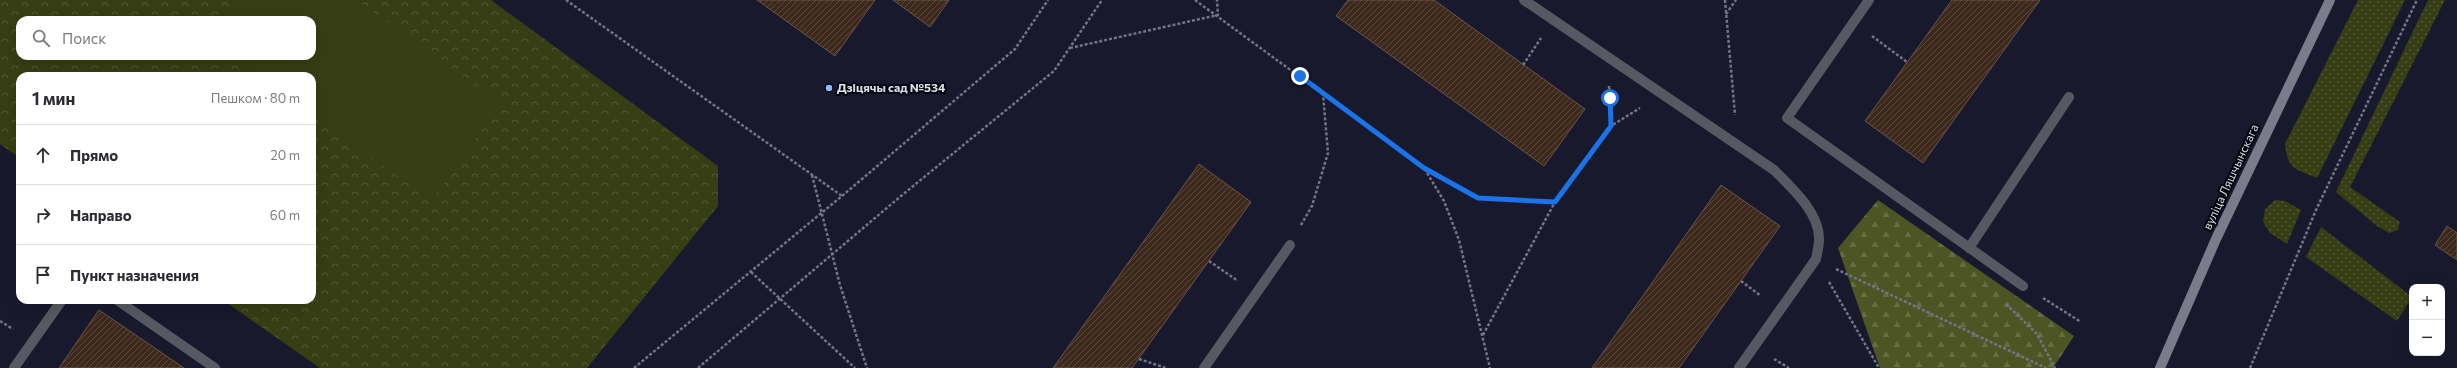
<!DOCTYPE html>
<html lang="ru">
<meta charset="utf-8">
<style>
body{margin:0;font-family:Commissioner,sans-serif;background:#f7f7f7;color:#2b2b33}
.controls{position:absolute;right:12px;bottom:12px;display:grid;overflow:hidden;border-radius:8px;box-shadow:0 4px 16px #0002}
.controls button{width:36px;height:36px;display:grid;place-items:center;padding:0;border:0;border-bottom:1px solid #e1e1e2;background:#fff;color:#2b2b33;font:20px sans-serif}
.stop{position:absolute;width:12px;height:12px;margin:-9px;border:3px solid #1a73e8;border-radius:50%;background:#fff}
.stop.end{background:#1a73e8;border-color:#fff;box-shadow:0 1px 4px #0008}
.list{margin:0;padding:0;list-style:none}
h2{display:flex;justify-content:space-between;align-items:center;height:52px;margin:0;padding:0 16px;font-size:17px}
h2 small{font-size:13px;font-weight:400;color:#7c7c81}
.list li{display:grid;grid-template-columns:26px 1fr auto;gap:12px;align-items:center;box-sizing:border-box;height:60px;padding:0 16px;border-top:1px solid #e1e1e2}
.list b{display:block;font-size:15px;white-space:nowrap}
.list em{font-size:13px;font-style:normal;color:#7c7c81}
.icon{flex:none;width:22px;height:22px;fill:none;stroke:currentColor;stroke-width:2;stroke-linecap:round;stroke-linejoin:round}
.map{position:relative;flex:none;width:2457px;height:368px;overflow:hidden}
.search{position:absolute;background:#fff;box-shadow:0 4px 16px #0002;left:16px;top:16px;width:300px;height:44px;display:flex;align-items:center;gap:10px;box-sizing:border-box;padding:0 14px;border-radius:12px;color:#7c7c81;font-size:15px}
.panel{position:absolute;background:#fff;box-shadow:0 4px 16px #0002;left:16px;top:72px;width:300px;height:232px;border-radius:12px}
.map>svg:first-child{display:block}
.grass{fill:url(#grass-dots)}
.forest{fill:url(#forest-firs)}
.park{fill:url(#park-crowns);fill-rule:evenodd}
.pitch{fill:#373e14}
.building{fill:url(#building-hatch);stroke:#6a5547}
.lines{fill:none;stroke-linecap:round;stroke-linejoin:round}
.path{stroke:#737485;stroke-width:2.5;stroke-dasharray:3 2;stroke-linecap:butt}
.service{stroke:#585862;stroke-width:10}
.secondary{stroke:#7b7b8b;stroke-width:10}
.route{stroke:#1a73e8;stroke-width:5}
.poi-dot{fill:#91b8fd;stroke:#05060d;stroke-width:1.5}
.labels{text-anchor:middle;stroke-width:4;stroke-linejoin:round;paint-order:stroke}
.poi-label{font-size:12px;font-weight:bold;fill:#dcdeeb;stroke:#05060d;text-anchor:start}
.street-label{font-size:12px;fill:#dcdeeb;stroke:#05060d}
</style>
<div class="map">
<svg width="2457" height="368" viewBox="0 0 2457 368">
<defs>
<pattern id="grass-dots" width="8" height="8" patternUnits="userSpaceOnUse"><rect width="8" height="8" fill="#373e14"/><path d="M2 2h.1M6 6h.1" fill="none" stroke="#535936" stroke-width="1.8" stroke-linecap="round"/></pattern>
<pattern id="forest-firs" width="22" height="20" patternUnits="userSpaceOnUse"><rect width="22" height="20" fill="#4d5525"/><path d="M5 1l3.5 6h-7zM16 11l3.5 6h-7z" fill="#666d45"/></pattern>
<pattern id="park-crowns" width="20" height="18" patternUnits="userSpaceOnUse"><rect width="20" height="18" fill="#373e14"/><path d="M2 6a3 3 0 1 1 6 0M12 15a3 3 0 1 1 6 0" fill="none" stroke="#535936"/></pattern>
<pattern id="building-hatch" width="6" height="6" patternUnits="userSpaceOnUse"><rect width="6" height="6" fill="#3c291c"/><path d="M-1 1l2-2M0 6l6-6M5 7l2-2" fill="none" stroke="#58483d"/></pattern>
</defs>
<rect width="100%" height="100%" fill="#18192c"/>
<path class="grass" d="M2358,0h47l-88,178c-22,-9 -29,-8 -32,-34z
M2428,0h17l-95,187 50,35 -2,8 -9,3 -12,-7 -41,-34z
M2275,200l10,1 16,9 -14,34 -17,-11 -7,-11 2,-13z
M2321,227l91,70 -15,24 -91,-64z"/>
<path class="forest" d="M1878,200l196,136 -21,32h-173l-42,-120z"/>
<path class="park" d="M0,0h491l227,166v40l-131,162h-267l-97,-68h89v-224h-292v82l-20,-14zM20,20h292v36h-292z"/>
<path class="pitch" d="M239,0h117l145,103 -69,97 -120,-85v-39h-55l-28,-20h83v-36h-87z"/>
<path class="building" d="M757,0h118l-40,56z
M893,0h56l-19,27z
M1348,0h86l151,109 -41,57 -208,-150z
M1952,0h88l-117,163 -58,-42z
M1199,164l52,38 -119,166h-79z
M1721,185l59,41 -101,142h-87z
M2447,226l10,7v27l-22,-15z
M99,310l85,58h-125z"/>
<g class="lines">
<path class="path" d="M566,0l276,196
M1195,0l229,168 20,33 15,39 31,128
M1725,0l10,115
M1726,14l10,-14
M1872,36l35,26
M1070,48l148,-33 -1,-15
M1523,65l18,-27
M1609,86l2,40
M1425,168l53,30 77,4 56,-76 29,-18
M812,175l28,110 27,83
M1301,225l11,-19 16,-53 -5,-59
M1209,261l29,20
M1836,269l210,99
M751,272l104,96
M1741,281l20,15
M1829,282l50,86
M2043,298l38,24
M2006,304l31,30 18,34
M0,321l13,8
M1483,335l72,-133
M1139,359l27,9
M1774,359l15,9
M634,368l208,-172 173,-147 33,-49
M698,368l203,-172 153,-125 48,-71
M2250,368l66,-158 101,-210"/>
<path class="service" d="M1524,0l250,170c18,18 46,43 45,70 0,6 -2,13 -3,19l-77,109
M1869,0l-82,118 236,168
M1969,248l100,-151
M117,300l98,68
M14,368l48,-68
M1204,368l86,-123"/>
<path class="secondary" d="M2160,368l56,-129 114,-239"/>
</g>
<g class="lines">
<path class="route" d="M1300,76l124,92 54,30 77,4 56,-76 -1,-28"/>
</g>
<circle class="poi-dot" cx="829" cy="88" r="4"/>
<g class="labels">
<g class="poi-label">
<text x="837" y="92">Дзіцячы сад №534</text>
</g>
<g class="street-label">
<text transform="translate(2231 177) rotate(-65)" y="4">вуліца Ляшчынскага</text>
</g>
</g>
</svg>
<div class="controls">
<button>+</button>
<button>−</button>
</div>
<div class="stop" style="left:1610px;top:98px"></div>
<div class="stop end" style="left:1300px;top:76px"></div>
<div class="search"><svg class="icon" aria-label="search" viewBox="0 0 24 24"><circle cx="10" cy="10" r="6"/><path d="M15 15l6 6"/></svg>Поиск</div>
<section class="panel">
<h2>1 мин<small>Пешком · 80 m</small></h2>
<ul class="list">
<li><svg class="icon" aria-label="ahead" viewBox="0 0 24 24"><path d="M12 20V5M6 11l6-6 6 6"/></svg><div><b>Прямо</b></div><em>20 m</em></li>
<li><svg class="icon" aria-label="right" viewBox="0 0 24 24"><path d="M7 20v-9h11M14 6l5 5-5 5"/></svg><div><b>Направо</b></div><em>60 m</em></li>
<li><svg class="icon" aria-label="arrive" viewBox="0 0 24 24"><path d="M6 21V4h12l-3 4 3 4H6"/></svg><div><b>Пункт назначения</b></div></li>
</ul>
</section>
</div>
